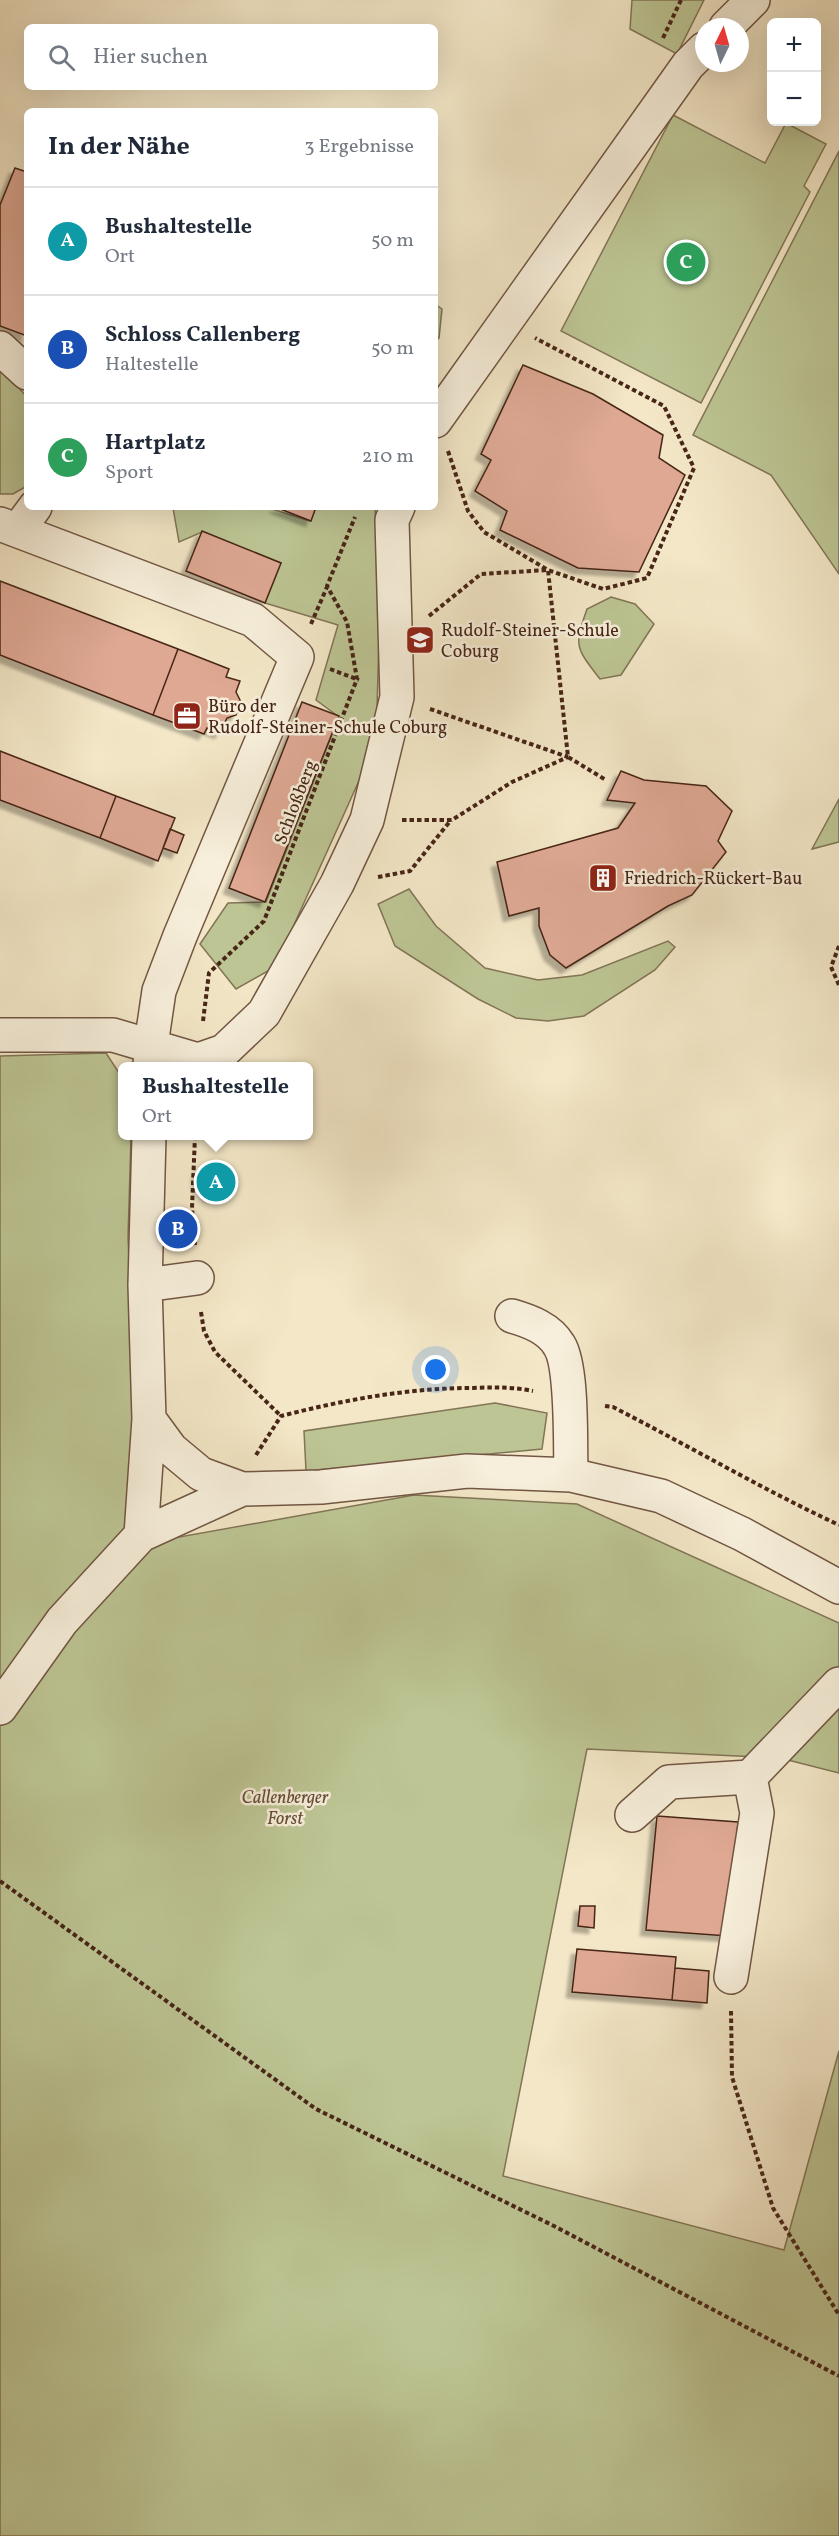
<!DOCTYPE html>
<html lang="de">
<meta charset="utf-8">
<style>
body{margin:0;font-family:Vollkorn,serif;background:#f6f6f7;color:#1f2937}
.controls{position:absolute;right:18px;top:18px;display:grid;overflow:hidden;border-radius:9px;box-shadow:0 6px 24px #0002}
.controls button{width:54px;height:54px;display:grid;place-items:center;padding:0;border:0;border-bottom:2px solid #e0e1e3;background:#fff;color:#1f2937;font:30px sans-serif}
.compass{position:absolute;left:695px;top:18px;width:54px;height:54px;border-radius:50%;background:#fff;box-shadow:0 6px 24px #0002;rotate:5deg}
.you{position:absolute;left:436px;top:1370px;width:21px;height:21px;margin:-15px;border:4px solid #fff;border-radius:50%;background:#1a73e8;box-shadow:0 0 0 9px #1a73e833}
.badge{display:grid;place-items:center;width:39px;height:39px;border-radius:50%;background:#d93025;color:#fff;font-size:20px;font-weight:700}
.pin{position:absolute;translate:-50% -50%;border:3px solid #fff;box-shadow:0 2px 6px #0006}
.popup{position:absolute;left:118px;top:1062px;width:195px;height:78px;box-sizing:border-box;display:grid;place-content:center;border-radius:9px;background:#fff;filter:drop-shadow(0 2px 4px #0005);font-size:20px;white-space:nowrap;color:#747a83}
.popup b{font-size:22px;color:#1f2937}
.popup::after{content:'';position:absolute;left:50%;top:100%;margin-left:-12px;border:12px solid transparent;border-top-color:#fff}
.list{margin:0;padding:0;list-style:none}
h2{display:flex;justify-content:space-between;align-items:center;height:78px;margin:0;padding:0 24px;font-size:26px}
h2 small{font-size:20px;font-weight:400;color:#747a83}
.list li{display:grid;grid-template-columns:39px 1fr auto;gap:18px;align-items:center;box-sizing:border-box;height:108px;padding:0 24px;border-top:2px solid #e0e1e3}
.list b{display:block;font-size:22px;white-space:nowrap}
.list p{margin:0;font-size:20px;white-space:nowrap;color:#747a83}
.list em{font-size:20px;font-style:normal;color:#747a83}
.icon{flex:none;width:33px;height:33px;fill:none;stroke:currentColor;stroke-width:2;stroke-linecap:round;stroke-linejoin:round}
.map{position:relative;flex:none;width:839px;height:2536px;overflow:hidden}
.search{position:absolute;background:#fff;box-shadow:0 6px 24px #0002;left:24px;top:24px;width:414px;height:66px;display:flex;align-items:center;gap:15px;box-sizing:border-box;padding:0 21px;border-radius:9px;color:#747a83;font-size:22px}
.panel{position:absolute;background:#fff;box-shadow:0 6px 24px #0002;left:24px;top:108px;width:414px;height:402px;border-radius:9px}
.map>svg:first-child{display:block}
.green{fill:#bdc594;stroke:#827556;stroke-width:1.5}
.building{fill:#dea893;stroke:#472517;stroke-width:1.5;filter:url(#shadow)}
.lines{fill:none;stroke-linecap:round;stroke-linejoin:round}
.minor-casing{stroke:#725643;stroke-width:36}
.path{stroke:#472517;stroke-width:4;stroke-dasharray:4.5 3;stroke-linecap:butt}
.minor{stroke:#f7efdb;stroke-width:33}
.labels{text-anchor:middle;stroke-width:5;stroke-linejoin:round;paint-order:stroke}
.poi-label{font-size:18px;fill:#472517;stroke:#f7efdb;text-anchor:start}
.street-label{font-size:18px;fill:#472517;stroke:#f7efdb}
.park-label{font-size:18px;font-style:italic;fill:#644d36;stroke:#f7efdb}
</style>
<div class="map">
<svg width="839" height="2536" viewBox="0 0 839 2536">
<defs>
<filter id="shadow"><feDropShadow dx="-5.5" dy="5.5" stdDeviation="1.5" flood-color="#0004"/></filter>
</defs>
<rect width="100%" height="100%" fill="#f3e7c7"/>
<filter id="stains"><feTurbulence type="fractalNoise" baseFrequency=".00333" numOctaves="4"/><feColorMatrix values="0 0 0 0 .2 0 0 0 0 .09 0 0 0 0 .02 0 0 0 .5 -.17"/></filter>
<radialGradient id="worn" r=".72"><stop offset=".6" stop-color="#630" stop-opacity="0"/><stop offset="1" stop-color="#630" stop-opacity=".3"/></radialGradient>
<path class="green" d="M632,0h72l-27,54 -47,-25z
M673,115l92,48 21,-40 40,21 -22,42 6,6 -109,211 -140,-72z
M839,151v423l-68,-99 -78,-40z
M435,304l7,5 -3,29 -4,3z
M0,367l27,30v89l-14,8h-13z
M266,507l44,14 6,-14h59l5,96 -4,140 -101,224 -39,22 -36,-45 28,-41 38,-1 73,-185 -23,-17 22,-75 -73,-22 16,-40 -79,-31 -23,10 -6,-34z
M611,597l24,7 19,20 -33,51 -21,4c-25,-32 -26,-33 -13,-70z
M839,799v43l-27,7z
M409,889l27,37 49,42 53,12 44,-5 86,-34 7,6 -20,23 -71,46 -36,5 -32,-3 -38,-19 -83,-53 -17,-42z
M106,1053l17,26v57h8l-3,102 10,200 -5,60 41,40 240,-43 163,9 262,119v150l-59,-15 -193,-9 -84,427 281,74 55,-199v485h-839v-1480z
M495,1403l52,10 -5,36 -236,22 -2,-40z"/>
<path class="building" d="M15,168l12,4v164l-27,-10v-121z
M523,365l70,29 70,41 -4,23 26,17 -46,97 -61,-4 -78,-38 7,-19 -32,-20 16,-31 -10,-6z
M275,507h41l-5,14z
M202,531l79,32 -16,40 -79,-32z
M0,581l178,68 -25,66 -153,-60z
M178,649l51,20 -3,8 14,4 -4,11 5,10 -5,13 -9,3 -7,15 -13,-5 -3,6 -51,-19z
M302,702l37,14 -74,186 -36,-14z
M0,751l116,45 -16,42 -100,-38z
M621,771l23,9 62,6 26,25 -14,30 8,11 -34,43 -24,11 -102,62 -16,-13 -11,-29v-18l-30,8 -12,-54 121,-34 17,-25 -28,-3z
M116,796l59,22 -17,43 -58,-23z
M170,829l14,6 -7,18 -14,-5z
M214,1165l7,1 4,5 -3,23 -3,2h-9l-4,-4 3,-23z
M657,1816l81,6 -10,114 -82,-6z
M580,1906h15l-1,22 -16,-2z
M577,1949l99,8 -4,43 -100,-8z
M675,1968l34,3 -2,32 -35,-3z"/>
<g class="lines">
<g class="minor-casing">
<path id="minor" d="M726,27l27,-27
M0,348l27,25
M435,421l253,-356 16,-16
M0,524l253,96 44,37 -117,279 -21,55 -8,54 -1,21
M18,530l17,-23
M0,1035h113l85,25 26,-9 40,-38 73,-129 30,-64 30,-123 -5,-177 6,-13
M145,1285l52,-7
M512,1316c17,5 37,12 47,29 14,21 11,101 12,130
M149,1419l22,30 30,25 41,15 79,-2 146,-16 104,4 90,21 81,38 97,53
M141,1535l8,-116 -4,-134 4,-149
M0,1708l62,-87 79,-86 101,-46
M632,1815l37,-33 81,-5 89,-93
M731,1977l26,-164 -7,-36"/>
</g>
<path class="path" d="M663,38l18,-38
M448,451l20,60 16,21 64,38 20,187 38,23
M429,616l52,-42 67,-4 55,19 44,-11 47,-110 -30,-62 -129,-68
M311,624l16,-37
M330,669l29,11
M430,709l138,48
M402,820h50l60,-38 56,-25
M378,877l32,-6 41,-51
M839,946l-8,21 8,18
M203,1021l6,-48 55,-52 93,-242 -10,-57 -20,-36 28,-69
M195,1245l-3,-37 3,-72
M201,1312l3,19 11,21 66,64
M605,1406l8,1c76,39 149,82 226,118
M256,1455l25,-39c63,-16 126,-28 192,-28 21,-1 40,-1 60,3
M0,1881l316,228 238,117 285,150
M731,2011l1,66 41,131 66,107"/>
<use href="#minor" class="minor"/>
</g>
<defs>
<g id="school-square" transform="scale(1.5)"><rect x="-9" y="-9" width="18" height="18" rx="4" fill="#8f2418" stroke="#f7efdb"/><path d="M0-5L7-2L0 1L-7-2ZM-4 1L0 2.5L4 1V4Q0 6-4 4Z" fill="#fff"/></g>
<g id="office-square" transform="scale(1.5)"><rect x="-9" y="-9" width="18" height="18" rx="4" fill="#8f2418" stroke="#f7efdb"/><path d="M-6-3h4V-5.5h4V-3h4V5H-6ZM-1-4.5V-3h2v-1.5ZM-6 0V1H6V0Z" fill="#fff"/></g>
<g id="building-square" transform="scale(1.5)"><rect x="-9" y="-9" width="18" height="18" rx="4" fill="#8f2418" stroke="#f7efdb"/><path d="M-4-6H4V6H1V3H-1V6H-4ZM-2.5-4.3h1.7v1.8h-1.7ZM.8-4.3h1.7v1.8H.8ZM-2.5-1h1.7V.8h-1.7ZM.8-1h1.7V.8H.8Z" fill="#fff"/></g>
</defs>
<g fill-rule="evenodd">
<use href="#school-square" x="420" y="640"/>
<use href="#office-square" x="187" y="716"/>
<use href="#building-square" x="603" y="878"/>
</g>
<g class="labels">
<g class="poi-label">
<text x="441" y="636">Rudolf-Steiner-Schule<tspan x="441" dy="21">Coburg</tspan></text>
<text x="208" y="712">Büro der<tspan x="208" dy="21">Rudolf-Steiner-Schule Coburg</tspan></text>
<text x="624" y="884">Friedrich-Rückert-Bau</text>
</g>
<g class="street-label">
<text transform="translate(295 802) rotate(-69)" y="6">Schloßberg</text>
</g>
<g class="park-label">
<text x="285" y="1803">Callenberger<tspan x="285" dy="21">Forst</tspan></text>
</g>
</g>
<rect width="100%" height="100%" filter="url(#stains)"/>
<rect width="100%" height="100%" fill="url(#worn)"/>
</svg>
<div class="controls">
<button>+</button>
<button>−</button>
</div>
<svg class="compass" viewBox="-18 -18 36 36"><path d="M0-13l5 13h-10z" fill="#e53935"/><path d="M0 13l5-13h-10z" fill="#747a83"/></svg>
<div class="you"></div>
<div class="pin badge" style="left:216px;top:1182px;background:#0f9aa8">A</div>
<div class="popup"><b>Bushaltestelle</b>Ort</div>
<div class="pin badge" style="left:178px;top:1229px;background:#1a4fb4">B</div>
<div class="pin badge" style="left:686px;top:262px;background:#2e9e5b">C</div>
<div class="search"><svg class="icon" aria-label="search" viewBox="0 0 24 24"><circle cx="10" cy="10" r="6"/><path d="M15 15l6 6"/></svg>Hier suchen</div>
<section class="panel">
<h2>In der Nähe<small>3 Ergebnisse</small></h2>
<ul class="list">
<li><span class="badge" style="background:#0f9aa8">A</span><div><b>Bushaltestelle</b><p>Ort</p></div><em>50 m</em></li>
<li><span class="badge" style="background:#1a4fb4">B</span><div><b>Schloss Callenberg</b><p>Haltestelle</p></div><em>50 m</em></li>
<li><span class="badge" style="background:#2e9e5b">C</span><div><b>Hartplatz</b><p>Sport</p></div><em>210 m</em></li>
</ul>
</section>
</div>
